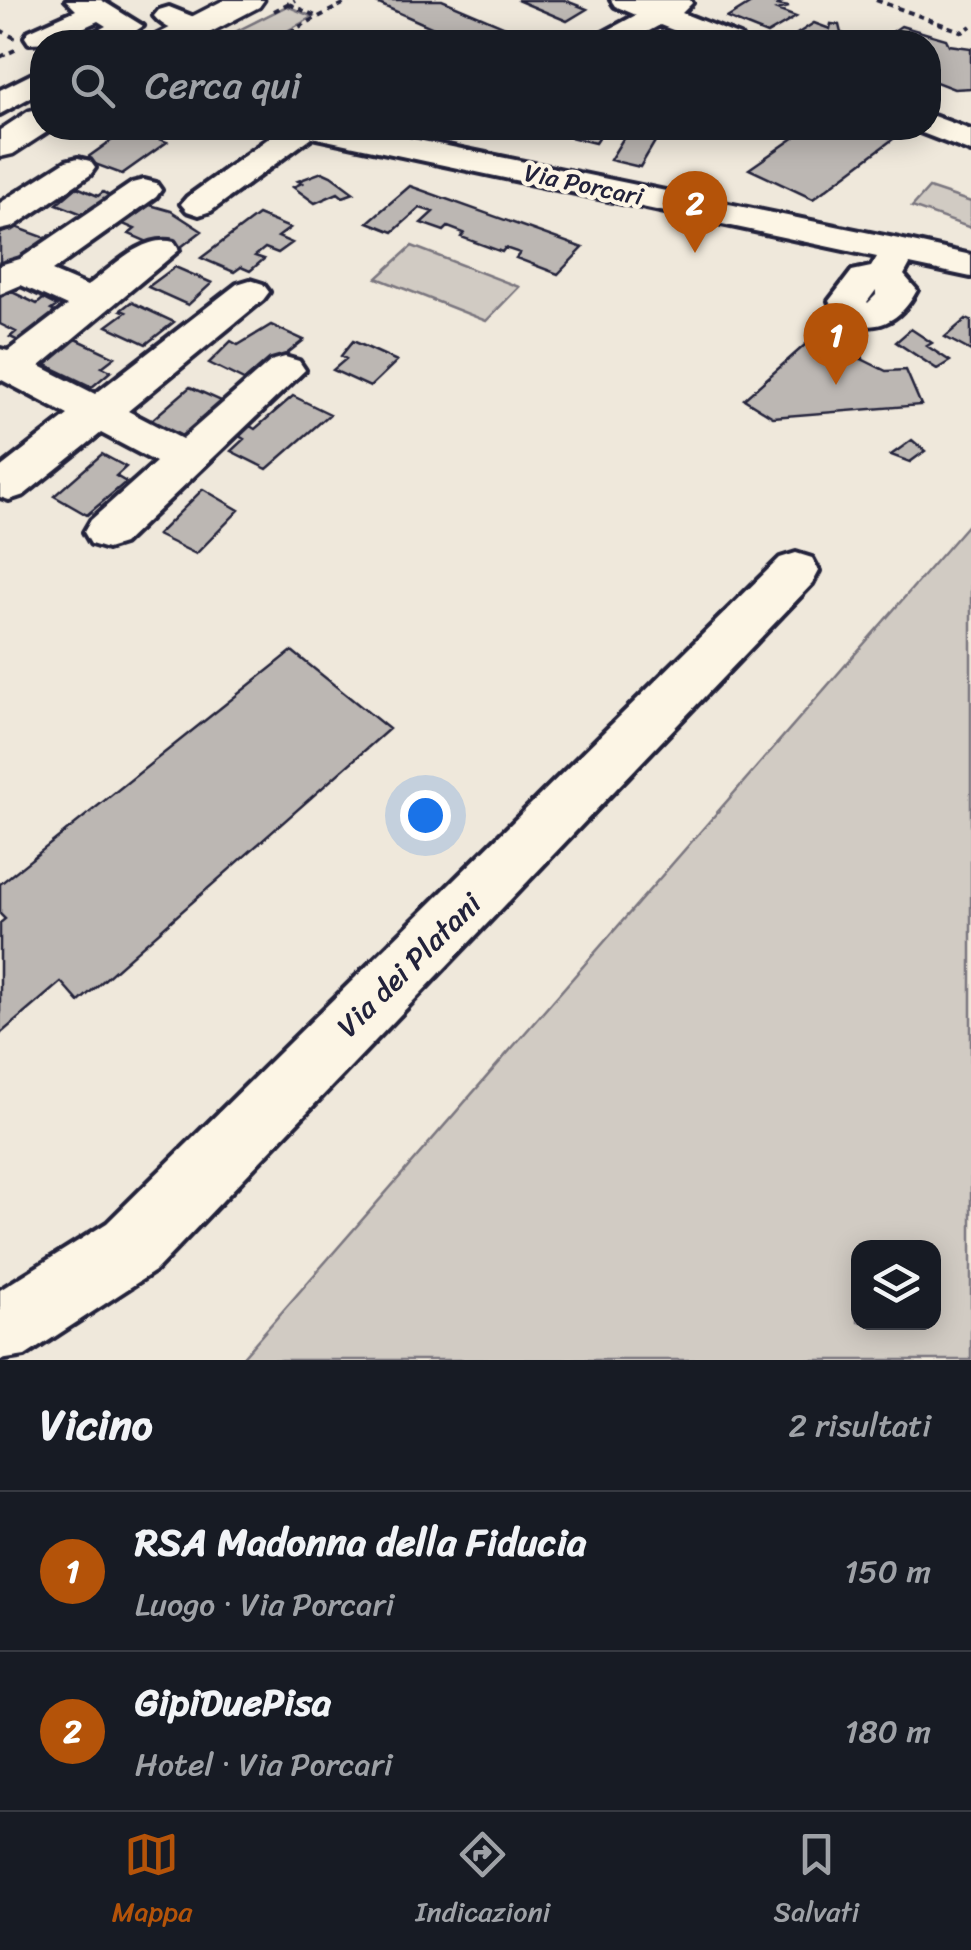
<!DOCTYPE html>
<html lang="it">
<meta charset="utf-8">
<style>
body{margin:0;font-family:Sriracha,sans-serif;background:#20242c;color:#f1f3f6}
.controls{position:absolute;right:30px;bottom:30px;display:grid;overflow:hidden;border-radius:20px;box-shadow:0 5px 25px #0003}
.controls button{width:90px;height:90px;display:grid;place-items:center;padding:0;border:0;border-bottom:2px solid #363941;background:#171b24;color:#f1f3f6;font:50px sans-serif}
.you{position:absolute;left:425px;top:815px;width:35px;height:35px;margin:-25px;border:8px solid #fff;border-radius:50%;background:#1a73e8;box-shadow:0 0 0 15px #1a73e833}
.badge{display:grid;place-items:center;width:65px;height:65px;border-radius:50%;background:#b45309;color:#fff;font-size:32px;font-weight:700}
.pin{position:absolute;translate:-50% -82px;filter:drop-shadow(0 2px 5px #0008)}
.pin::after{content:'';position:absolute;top:52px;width:35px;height:30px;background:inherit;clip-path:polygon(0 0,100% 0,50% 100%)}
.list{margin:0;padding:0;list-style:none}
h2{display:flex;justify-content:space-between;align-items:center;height:130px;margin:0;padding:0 40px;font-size:42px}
h2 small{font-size:32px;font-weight:400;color:#9ea1a6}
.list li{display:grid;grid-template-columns:65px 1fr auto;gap:30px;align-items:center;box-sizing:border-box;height:160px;padding:0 40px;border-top:2px solid #363941}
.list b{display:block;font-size:38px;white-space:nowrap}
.list p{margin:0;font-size:32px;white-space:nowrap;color:#9ea1a6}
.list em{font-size:32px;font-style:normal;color:#9ea1a6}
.icon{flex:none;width:55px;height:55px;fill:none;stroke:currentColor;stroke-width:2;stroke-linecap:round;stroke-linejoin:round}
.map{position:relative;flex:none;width:971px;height:1360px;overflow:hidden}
.search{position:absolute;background:#171b24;box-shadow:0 5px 25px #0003;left:30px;right:30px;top:30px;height:110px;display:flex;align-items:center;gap:25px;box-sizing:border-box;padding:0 35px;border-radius:40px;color:#9ea1a6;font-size:38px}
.sheet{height:450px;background:#171b24}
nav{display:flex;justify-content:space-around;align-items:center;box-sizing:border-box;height:140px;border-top:2px solid #363941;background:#171b24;font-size:28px;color:#9ea1a6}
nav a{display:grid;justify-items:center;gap:5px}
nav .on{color:#b45309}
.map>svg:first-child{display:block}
.green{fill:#d1cbc3;stroke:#7a767f;stroke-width:2.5;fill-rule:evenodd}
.building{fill:#bcb7b3;stroke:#22223b;stroke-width:2.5}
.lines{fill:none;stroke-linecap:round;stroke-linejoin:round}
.minor-casing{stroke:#22223b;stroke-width:8}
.major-casing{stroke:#22223b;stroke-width:7}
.path-far1{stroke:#22223b;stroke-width:4;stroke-dasharray:6 5;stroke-linecap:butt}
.path{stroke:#22223b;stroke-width:5;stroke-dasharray:8 6;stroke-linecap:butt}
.minor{fill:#fcf5e5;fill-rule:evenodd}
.major{fill:#fcf5e5;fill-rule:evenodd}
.labels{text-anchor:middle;stroke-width:9;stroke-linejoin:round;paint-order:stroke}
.far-street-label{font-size:25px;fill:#22223b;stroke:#fcf5e5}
.street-label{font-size:30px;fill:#22223b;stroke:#fcf5e5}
</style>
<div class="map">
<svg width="971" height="1360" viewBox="0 0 971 1360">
<rect width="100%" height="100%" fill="#efe8db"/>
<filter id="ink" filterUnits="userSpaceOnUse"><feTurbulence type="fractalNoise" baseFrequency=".01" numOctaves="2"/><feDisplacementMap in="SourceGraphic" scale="20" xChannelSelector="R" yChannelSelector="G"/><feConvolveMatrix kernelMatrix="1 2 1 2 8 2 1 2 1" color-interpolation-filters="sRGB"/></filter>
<g filter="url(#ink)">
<path class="green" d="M287,6l26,11 -47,25h-51z
M929,188l42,14v26l-59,-21z
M412,246l107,41 -33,34 -109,-43z
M971,521v839h-731zM858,1248h76v74h-76z"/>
<path class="building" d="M370,0h72l89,38 -7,4h-59z
M517,0h47l23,9 -20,12z
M743,0h43l-9,5 12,2 -12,3 19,7 -29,17 -40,-16 24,-15z
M814,23l16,6 1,-5 8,1 2,8 14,5 -6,4 -63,-1z
M901,26l45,13 3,6 22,3v40l-17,1 -26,-10v-37h-52l14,-1 -2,-6z
M129,128l38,14 -45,32 -38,-14z
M572,128h33l-10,15 -29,-7z
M620,128h43l-23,39 -30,-7 19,-31z
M808,128h58l27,11 -80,60 -64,-30z
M322,172l9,4 23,17 -11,4 -5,-4 -23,10 -22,-16 9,-4 -4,-2z
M410,186l173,62 -25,26 -42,-16 4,-5 -15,-5 -3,4 -41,-15 3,-4 -16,-6 -4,4 -23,-8 12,-11 -13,-4 -27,24 -25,-10z
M77,187l21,9 5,-4 16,10 -24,17 -38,-15z
M150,205l21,6 31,20 -29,22 -44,-19 6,-5 -12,-5z
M258,215l32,13 -12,9 14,6 -14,10 -13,-5 -10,8 9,3 -14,12 -9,-4 -7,5 -33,-14z
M13,226l41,15 -54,38v-45z
M175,267l37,16 -24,22 -40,-18z
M8,290l29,14 6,-5 14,7 -6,4 20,10 -46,24 -15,-7 6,-5 -16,-8v-29z
M131,302l43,20 -28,22 -39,-18 19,-14 -5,-2z
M966,319l5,2v30l-26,-14z
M271,325l33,15 -54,43 -41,-20 22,-22 7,4z
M911,329l21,14 -5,3 23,15 -13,8 -41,-27z
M815,336l71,35 20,-1 15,35 -148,12 -29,-18z
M74,338l41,19 -13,10 9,4 -19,16 -46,-22z
M353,341l44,20 -27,26 -37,-17 13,-11 -5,-3z
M190,387l36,16 -45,38 -34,-17z
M293,396l37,18 -63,55 -36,-18 13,-12 -5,-3 11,-10 5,3z
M912,440l13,11 -15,11 -19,-7z
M102,454l24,13 -10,9 10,6 -39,33 -33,-19z
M203,489l36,21 -43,44 -39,-19z
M292,651l97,78 -310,273 -18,-20 -61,52v-111l5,-4 -5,-5v-30z"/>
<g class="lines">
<g class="minor-casing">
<path id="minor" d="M66,0h35l42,26 -24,16h-36l4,-6 19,-10 -8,-5 -46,21 -23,1 -4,-6 4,-6 47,-21z
M611,0h79l2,3 -10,10 58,23 4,6h-40l-44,-17 -31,17h-36l4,-6 39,-21 -21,-9z
M169,7l35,14 5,6 -5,6c-16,4 -39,-3 -50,-17l5,-6z
M42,69v22l-42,23v-24z
M928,114l43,16v22l-54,-21 -3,-3h14z
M283,128h77l539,111 72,16v22l-61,-13 -6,11 13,15c-18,33 -40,43 -77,31l-11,-20 23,-30 19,-4 6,-10 -565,-120 -101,74 -12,4 -12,-4 -6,-7 6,-7zM876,290v5l-8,8 -1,-1z
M78,158l12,3 5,7 -5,7 -77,52 -13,3v-27l66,-42z
M144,180l12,3 5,7 -5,7 -104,74 35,15c24,-17 55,-52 87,-44l5,8 -139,116 55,28 142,-110 13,-4 13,4 6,8 -6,8 -135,111 54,28 89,-78 14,-4 14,4 6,9 -182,174 -16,5 -16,-5 -7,-12 7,-12 65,-58 -55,-29 -77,62 -15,5 -9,-3v-29l68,-53 -68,-36v-30l8,2 59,-45 -46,-21 -21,9v-29l20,-6 112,-76z
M796,553l16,5 7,13 -7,13 -657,687 -130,85 -25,4v-70l107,-67 673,-665z"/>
</g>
<g class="major-casing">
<path id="major" d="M224,0h40l-5,7 -67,35h-40l4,-7z
M42,108v20h11l-40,26 -13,3v-27l29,-19z"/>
</g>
<path class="path-far1" d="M876,0l87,32 8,-6
M289,4l29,13
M274,11l21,-11
M0,30l15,8
M270,42l81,-42
M0,57l17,-8"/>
<path class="path" d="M858,341l4,19"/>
<use href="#minor" class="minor"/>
<use href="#major" class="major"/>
</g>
</g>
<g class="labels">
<g class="far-street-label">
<text transform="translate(584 184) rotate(12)" y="9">Via Porcari</text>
</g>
<g class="street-label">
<text transform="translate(409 965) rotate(-45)" y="10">Via dei Platani</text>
</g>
</g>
</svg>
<div class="controls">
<button><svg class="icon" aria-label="layers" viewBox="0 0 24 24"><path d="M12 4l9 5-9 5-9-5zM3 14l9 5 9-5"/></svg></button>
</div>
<div class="you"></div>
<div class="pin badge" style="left:836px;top:385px">1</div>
<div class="pin badge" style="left:695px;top:253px">2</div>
<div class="search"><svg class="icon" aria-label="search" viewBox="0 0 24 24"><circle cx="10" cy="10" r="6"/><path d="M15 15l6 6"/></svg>Cerca qui</div>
</div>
<section class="sheet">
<h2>Vicino<small>2 risultati</small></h2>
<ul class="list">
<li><span class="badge">1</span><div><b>RSA Madonna della Fiducia</b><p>Luogo · Via Porcari</p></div><em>150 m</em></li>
<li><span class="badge">2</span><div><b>GipiDuePisa</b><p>Hotel · Via Porcari</p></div><em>180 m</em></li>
</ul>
</section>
<nav>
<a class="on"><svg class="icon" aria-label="map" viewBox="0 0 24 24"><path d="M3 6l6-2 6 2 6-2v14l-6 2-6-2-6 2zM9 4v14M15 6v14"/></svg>Mappa</a>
<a><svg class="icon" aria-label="directions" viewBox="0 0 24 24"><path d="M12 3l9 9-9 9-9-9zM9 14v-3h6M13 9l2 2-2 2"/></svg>Indicazioni</a>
<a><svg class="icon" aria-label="saved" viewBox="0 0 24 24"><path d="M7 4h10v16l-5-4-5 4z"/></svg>Salvati</a>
</nav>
